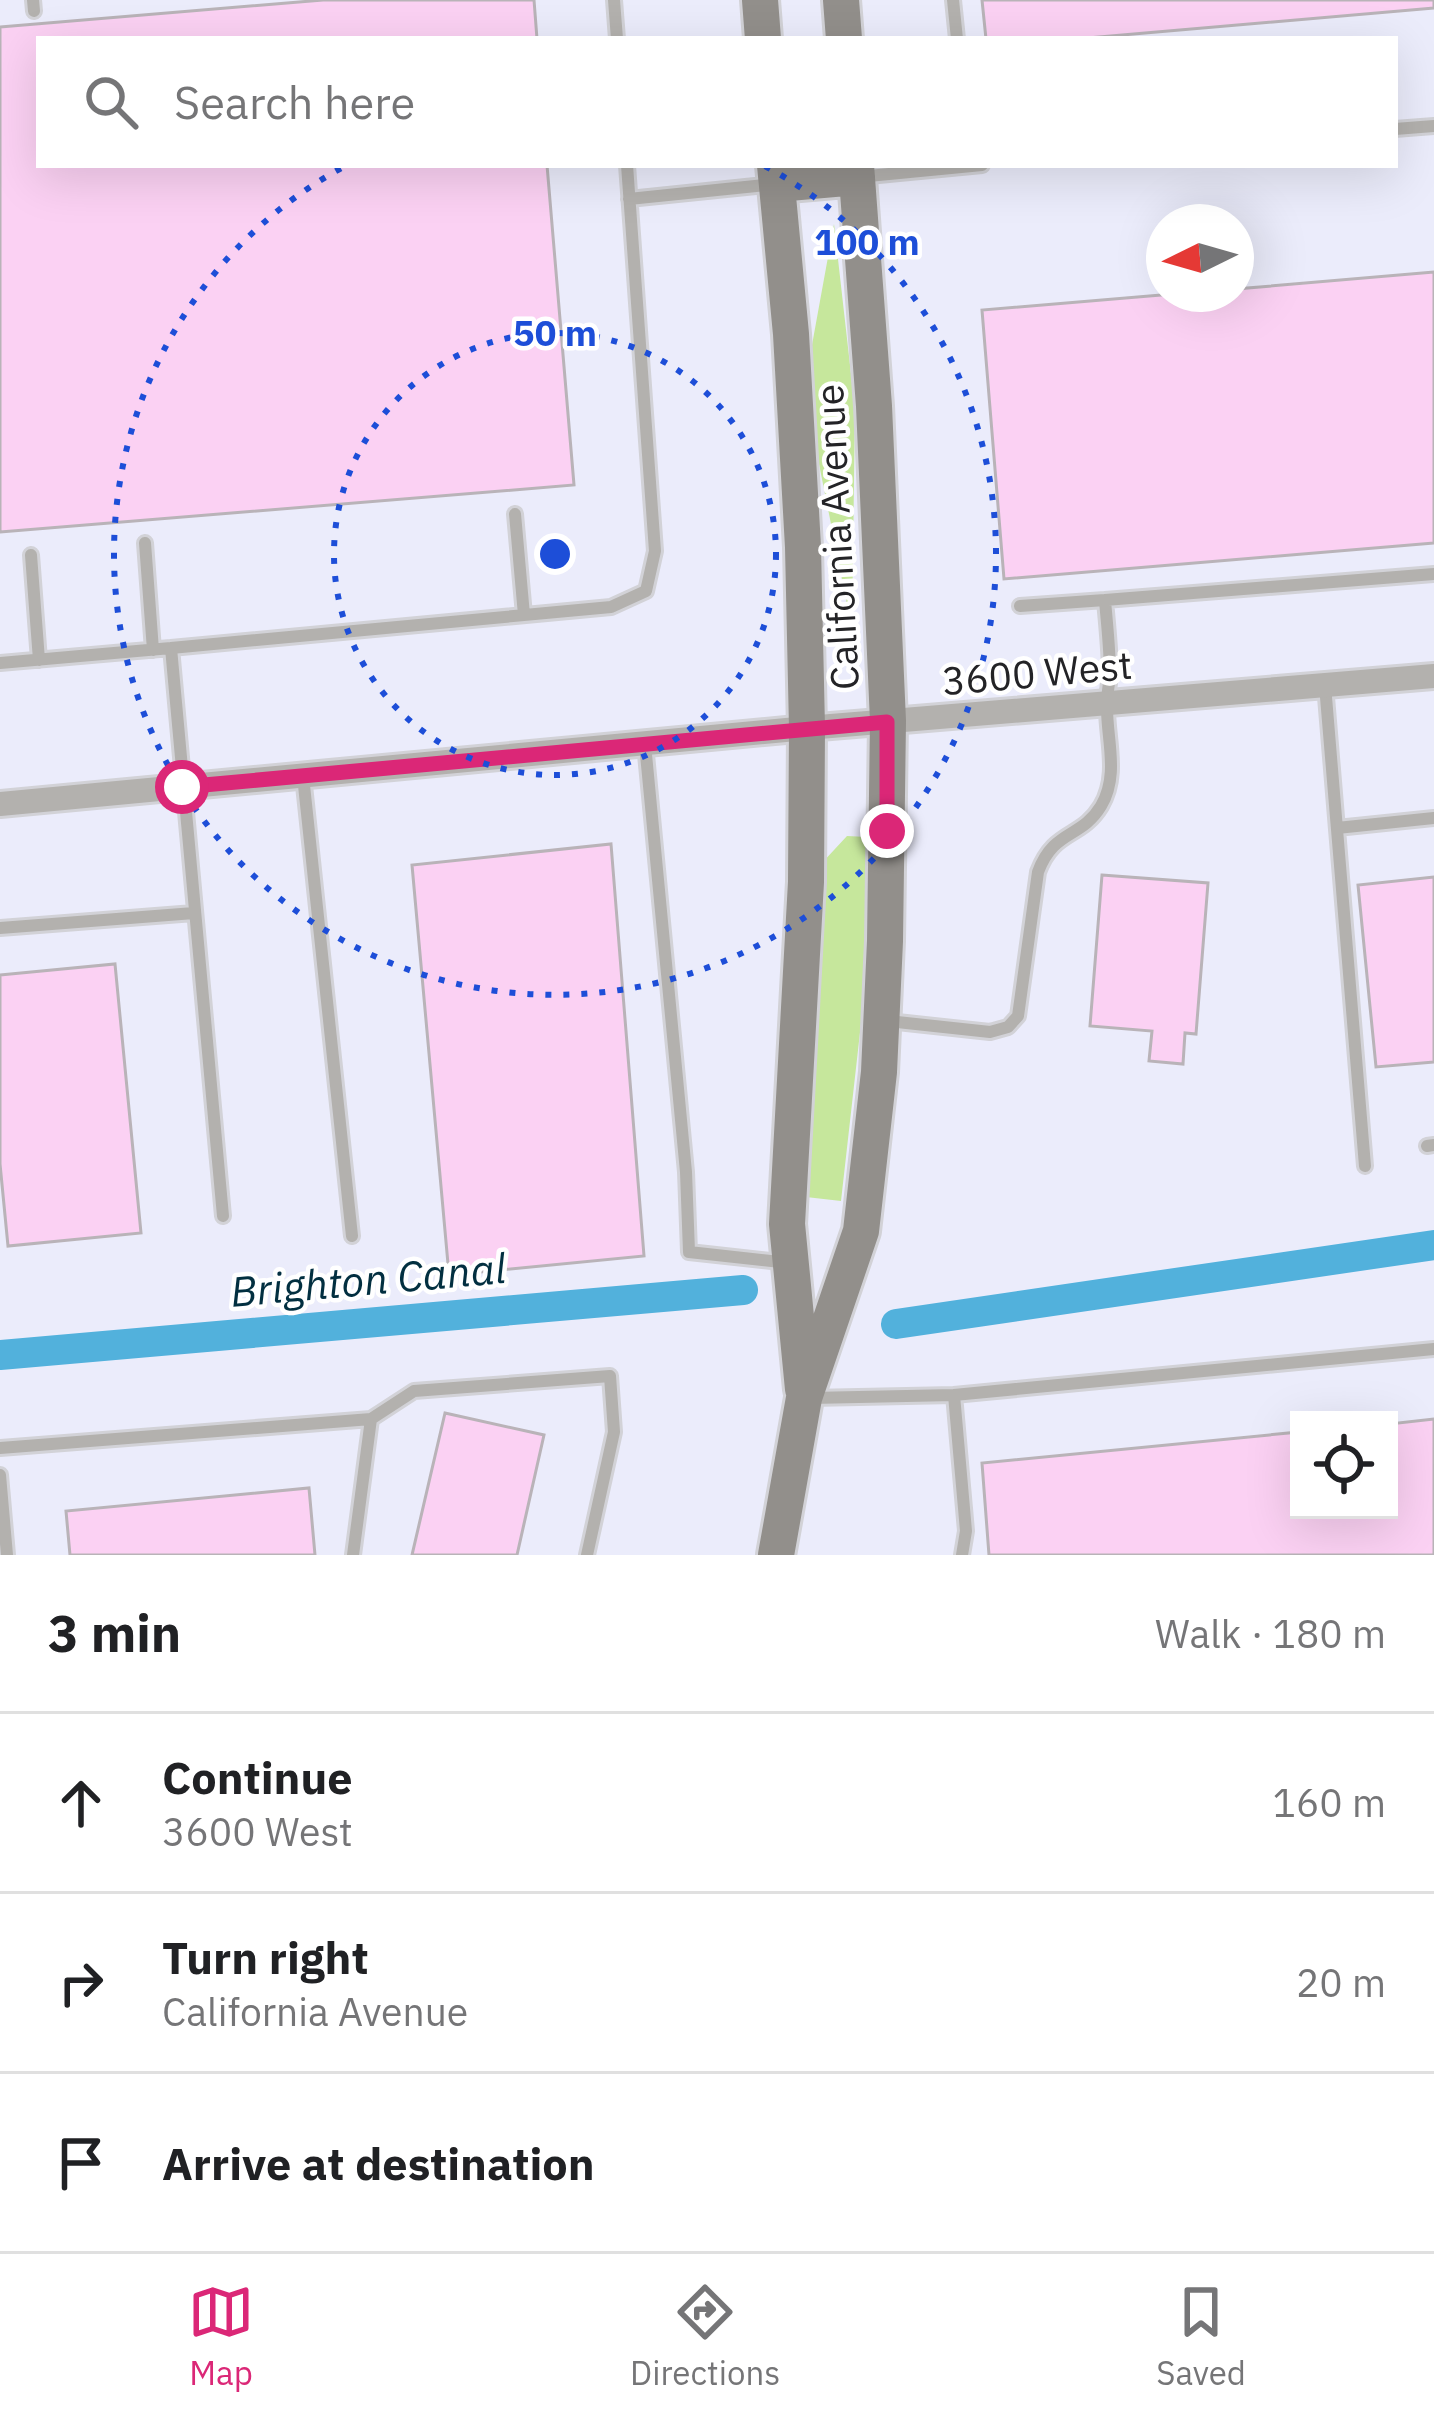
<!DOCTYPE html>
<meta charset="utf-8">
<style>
body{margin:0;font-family:"IBM Plex Sans",sans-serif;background:#f6f6f6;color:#202124}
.controls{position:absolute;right:36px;bottom:36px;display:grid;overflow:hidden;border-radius:0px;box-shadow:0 12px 48px #0002}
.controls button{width:108px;height:108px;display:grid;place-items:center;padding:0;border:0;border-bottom:3px solid #e0e0e0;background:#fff;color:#202124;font:60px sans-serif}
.compass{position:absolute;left:1146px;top:204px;width:108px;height:108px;border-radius:50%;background:#fff;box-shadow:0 12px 48px #0002;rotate:265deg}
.stop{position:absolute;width:36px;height:36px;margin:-27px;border:9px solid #db2777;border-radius:50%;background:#fff}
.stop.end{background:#db2777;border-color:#fff;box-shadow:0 3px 12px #0008}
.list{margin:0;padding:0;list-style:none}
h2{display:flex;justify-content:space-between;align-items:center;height:156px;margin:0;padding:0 48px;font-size:51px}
h2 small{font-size:39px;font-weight:400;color:#757577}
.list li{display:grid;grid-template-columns:78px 1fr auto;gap:36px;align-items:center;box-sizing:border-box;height:180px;padding:0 48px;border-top:3px solid #e0e0e0}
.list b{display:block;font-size:45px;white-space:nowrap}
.list p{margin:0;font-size:39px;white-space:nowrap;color:#757577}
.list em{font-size:39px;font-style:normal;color:#757577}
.icon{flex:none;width:66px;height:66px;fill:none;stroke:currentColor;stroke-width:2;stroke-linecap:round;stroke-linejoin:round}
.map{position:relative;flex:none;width:1434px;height:1555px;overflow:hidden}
.search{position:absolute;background:#fff;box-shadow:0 12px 48px #0002;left:36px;right:36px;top:36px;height:132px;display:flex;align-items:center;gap:30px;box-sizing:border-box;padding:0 42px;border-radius:0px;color:#757577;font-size:45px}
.sheet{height:696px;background:#fff}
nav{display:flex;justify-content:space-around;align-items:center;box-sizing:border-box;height:168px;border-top:3px solid #e0e0e0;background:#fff;font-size:33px;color:#757577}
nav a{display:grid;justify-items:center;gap:6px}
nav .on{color:#db2777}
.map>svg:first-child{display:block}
.built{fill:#ebecfb;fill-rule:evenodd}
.green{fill:#c6e79c}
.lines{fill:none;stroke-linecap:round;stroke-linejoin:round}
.canal{stroke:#52b1dc;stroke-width:30}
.building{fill:#fbd1f3;stroke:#b9b3b8;stroke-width:3}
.lane-casing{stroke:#d2d2d7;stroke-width:18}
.street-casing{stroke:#d2d2d7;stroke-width:30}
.secondary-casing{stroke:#d2d2d7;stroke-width:42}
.lane{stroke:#b3b1ae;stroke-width:12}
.street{stroke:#b3b1ae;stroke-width:24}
.secondary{stroke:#928f8b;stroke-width:36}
.route{stroke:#db2777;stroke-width:15}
.ring{fill:none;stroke:#1d4ed8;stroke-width:6;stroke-dasharray:6 12}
.labels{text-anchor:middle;stroke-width:9;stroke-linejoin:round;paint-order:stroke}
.street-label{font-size:39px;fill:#232326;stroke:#fff}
.water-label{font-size:42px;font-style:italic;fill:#022f40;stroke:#fff}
.centre{fill:#1d4ed8;stroke:#fff;stroke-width:6}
.ring-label{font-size:36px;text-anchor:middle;font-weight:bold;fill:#1d4ed8;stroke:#fff;stroke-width:9;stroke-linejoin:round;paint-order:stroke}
</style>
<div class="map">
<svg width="1434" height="1555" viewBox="0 0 1434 1555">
<rect width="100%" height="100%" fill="#f8f8fe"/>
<path class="built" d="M0,0h1434v1555h-1434zM39,39h1356v126h-1356zM1164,222h72v72h-72zM1299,1420h90v90h-90z"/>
<path class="green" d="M834,224l21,185 -3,220 -38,-190 -4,-83z
M847,836l20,1 -3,160 -23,204 -35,-4 12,-179 3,-154z"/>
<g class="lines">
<path class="canal" d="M896,1324l538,-79
M0,1355l743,-65"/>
</g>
<path class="building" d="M323,0h211l3,39h-498v126h508l27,320 -574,47v-505z
M982,0h452v8l-358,31h-90z
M1434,272v271l-430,36 -22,-269 191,-16h63v-5z
M611,844l33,412 -195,19 -37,-410z
M1102,875l106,8 -12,151 -11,-1 -2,31 -34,-3 3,-30 -62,-5z
M1434,877v185l-58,5 -18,-182z
M115,964l26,269 -133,13 -8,-82v-189z
M445,1413l99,22 -27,120h-105z
M1434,1419v136h-445l-7,-92 317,-31v78h90v-86z
M309,1488l6,67h-245l-4,-44z"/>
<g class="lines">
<g class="lane-casing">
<path id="lane" d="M33,0l1,11
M614,0l3,39
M953,0l4,39
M1395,129l39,-3
M858,177l124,-12
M629,199l146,-15
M515,514l9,101
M145,543l8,107
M31,555l8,105
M1105,600l329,-26
M171,648l440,-41 35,-16 9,-40 -28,-386
M0,663l171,-15 52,568
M1325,685l40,481
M645,744l41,428 3,80 100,11
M303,776l49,460
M1337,828l97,-10
M0,928l194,-15
M888,1021l102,11 18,-5 10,-11 20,-144c16,-43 43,-33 63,-66 19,-32 5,-68 6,-102 0,-10 2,-19 3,-29 0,-25 -3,-50 -5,-75l-85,6
M1427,1146l7,-1
M954,1395l480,-46
M811,1398l143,-3 12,136 -4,24
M0,1448l371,-29 43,-28 196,-15 4,56 -27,123
M0,1475l7,80
M353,1555l18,-136"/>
</g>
<g class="street-casing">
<path id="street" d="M0,804l807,-76 627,-52"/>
</g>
<g class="secondary-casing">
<path id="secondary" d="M760,0l3,39
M841,0l3,39
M775,165l16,169 12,213 4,181 -1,154 -19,342 16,165
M777,184l80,-7
M776,1555l28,-157 57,-167 18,-159 6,-131 3,-220 -14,-315 -18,-241"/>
</g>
<use href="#lane" class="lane"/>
<use href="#street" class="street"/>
<use href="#secondary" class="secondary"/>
</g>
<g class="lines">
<path class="route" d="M182,787l705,-65v109"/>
</g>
<g class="ring">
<circle cx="555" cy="554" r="221"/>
<path d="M765 166A441 441 0 1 1 345 166"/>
</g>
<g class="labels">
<g class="street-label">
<text transform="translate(837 537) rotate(-93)" y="14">California Avenue</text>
<text transform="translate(1037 673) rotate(-5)" y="14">3600 West</text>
</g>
<g class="water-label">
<text transform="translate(368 1280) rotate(-5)" y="15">Brighton Canal</text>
</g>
</g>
<circle cx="555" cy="554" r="18" class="centre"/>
<g class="ring-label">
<text x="867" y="255">100 m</text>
<text x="555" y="346">50 m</text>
</g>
</svg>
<div class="controls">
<button><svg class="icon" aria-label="locate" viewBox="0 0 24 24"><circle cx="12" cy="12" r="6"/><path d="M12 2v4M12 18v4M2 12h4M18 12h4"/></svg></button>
</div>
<svg class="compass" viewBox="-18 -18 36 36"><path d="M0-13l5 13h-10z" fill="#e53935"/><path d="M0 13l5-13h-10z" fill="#757577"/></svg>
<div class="stop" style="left:182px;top:787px"></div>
<div class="stop end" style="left:887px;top:831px"></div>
<div class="search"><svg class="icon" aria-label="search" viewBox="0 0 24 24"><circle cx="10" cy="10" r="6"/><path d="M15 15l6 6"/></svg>Search here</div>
</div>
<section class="sheet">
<h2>3 min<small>Walk · 180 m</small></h2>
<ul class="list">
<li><svg class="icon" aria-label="ahead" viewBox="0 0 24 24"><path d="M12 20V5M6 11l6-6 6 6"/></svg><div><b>Continue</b><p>3600 West</p></div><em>160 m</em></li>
<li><svg class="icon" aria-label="right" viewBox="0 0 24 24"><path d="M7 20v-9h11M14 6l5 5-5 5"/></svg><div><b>Turn right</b><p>California Avenue</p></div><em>20 m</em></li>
<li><svg class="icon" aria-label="arrive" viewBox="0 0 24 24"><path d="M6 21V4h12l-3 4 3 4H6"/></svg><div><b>Arrive at destination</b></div></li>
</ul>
</section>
<nav>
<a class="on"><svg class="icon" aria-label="map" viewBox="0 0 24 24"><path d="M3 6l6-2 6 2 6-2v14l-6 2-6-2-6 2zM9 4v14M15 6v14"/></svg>Map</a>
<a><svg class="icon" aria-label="directions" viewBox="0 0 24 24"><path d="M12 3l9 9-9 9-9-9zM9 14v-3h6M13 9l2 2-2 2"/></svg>Directions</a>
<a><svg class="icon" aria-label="saved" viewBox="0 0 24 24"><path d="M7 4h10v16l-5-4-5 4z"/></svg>Saved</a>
</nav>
